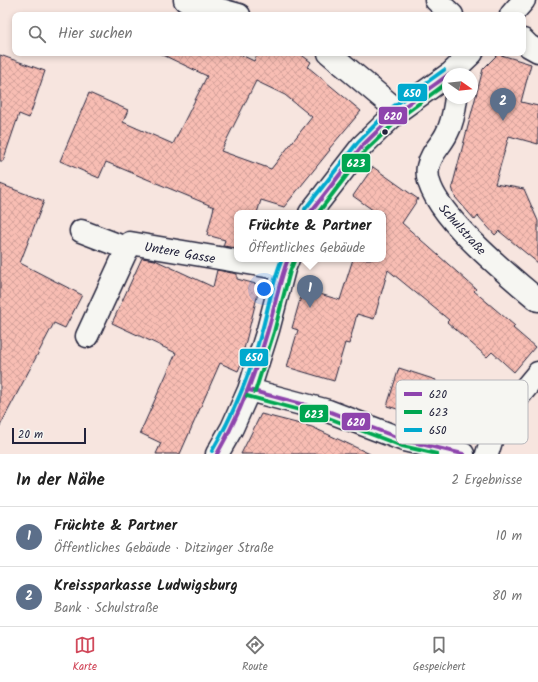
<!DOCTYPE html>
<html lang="de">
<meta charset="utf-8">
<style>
body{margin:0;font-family:Kalam,sans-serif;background:#f6f6f6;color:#222}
.compass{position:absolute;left:442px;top:68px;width:36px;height:36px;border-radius:50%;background:#fff;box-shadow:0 2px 6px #0003;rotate:104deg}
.scale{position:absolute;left:12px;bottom:10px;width:74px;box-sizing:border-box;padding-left:4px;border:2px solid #22223b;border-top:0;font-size:11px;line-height:14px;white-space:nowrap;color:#22223b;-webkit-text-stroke:3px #f6f6f2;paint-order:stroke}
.you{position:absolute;left:264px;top:289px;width:14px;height:14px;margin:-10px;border:3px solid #fff;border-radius:50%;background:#1a73e8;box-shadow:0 0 0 6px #1a73e833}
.badge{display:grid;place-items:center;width:26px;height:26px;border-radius:50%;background:#d1495b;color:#fff;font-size:13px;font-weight:700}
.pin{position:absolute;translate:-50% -33px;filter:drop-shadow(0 1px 2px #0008)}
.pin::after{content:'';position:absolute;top:21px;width:14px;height:12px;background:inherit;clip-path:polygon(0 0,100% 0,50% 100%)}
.popup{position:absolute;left:234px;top:210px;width:152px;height:52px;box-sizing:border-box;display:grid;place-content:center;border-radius:8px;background:#fff;filter:drop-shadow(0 1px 3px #0005);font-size:13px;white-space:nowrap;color:#767676}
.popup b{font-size:15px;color:#222}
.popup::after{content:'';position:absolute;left:50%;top:100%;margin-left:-8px;border:8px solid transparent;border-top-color:#fff}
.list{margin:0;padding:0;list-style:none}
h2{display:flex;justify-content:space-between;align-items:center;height:52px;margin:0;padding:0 16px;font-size:17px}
h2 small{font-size:13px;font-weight:400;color:#767676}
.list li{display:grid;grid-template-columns:26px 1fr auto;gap:12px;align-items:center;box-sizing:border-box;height:60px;padding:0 16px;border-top:1px solid #e0e0e0}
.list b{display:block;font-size:15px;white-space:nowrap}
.list p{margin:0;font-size:13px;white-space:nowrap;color:#767676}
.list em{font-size:13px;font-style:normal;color:#767676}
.icon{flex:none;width:22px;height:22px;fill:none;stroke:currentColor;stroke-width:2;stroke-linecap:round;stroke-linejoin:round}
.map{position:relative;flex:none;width:538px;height:454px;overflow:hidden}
.search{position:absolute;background:#fff;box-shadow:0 2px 6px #0003;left:12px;right:12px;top:12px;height:44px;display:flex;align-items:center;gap:10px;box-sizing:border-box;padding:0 14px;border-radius:8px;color:#767676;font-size:15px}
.sheet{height:172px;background:#fff}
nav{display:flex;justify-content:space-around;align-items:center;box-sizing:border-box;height:56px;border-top:1px solid #e0e0e0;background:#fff;font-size:11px;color:#767676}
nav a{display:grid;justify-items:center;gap:2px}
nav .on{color:#d1495b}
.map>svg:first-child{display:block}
.building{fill:url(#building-cross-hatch);stroke:#22223b;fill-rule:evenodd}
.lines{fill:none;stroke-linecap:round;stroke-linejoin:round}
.minor-casing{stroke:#22223b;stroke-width:25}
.minor{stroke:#f6f6f2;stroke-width:22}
.bus-1-casing{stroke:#f6f6f2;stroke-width:7}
.bus-2-casing{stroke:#f6f6f2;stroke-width:7}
.bus-3-casing{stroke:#f6f6f2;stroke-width:7}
.bus-1{stroke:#8e44ad;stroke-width:4}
.bus-2{stroke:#00a651;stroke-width:4}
.bus-3{stroke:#00a9ce;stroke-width:4}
.bus-dot{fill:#22223b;stroke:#f6f6f2;stroke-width:1.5}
.labels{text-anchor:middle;stroke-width:4;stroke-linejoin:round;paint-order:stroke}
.street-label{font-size:13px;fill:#22223b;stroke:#f6f6f2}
.key{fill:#f6f6f2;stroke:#b6b6bb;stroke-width:1}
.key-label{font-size:11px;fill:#22223b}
.line-badge{stroke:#f6f6f2;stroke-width:1.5}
.badge-label{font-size:11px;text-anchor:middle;font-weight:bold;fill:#fff}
</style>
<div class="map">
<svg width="538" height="454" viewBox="0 0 538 454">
<defs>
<pattern id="building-cross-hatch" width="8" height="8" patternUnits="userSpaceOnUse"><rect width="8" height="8" fill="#f8bdb3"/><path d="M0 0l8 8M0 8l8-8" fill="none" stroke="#d4a29b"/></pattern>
</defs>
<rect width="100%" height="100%" fill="#f7e5df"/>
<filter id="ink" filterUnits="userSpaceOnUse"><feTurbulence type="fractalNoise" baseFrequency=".025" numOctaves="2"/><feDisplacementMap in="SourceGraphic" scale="8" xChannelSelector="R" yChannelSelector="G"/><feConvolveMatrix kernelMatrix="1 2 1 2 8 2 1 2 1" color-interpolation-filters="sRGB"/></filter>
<g filter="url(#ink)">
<path class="building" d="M159,53h78l17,8 4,-8h41l12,9 -3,5 53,44 -32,38 1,1 -46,57 -23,-7 -4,13h-20v35l-14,-2 2,-6 -18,-5 7,-28 -108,-45 -7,16 -39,-17 29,-68 39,17 -5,12 50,22 34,-68zM256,81l29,14 27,22 -41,52 -50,-18z
M498,54l33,10 -10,38 17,4v38l-29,-8 -14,48 29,5 14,32v42l-39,-32 -4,4 -17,-19 -3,4 -20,-23 -3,-10 31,-118z
M0,55l45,16 -16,47 -10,-4 -16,47h-3z
M373,167l45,32 -16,24 74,66 -2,2 41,35 -2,2 22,19 -21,25 -22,-20 -5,5 -40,-35 2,-2 -61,-50 -14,49 -17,-5 -8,30 -4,-1 -11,38 -47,-14 11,-37 -6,-2 11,-39 37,11 13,-41h30v-46h-6l-24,-17z
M0,184l44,17 -24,62 62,32 -17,33 -11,-5 -54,103z
M142,258l13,2 58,27 4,-17 20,4v5l23,6 -16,64 3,1 -9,21 -18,-8 -40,91h-24l5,-11 -21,-10 36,-80 -64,-30z
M399,368l37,12 -11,37 -38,-11z
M261,414l51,13 58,27h-129z"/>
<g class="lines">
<g class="minor-casing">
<path id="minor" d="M185,0l54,15
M436,0l16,15
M511,15l13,-15
M523,40l6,6 9,5
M329,53l69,58
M450,74l22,-21
M456,98c-2,13 -3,24 -9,35 -6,13 -16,19 -19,34 -8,38 83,110 110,133
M310,213l52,-67 36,-35 50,-36
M81,231l47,18
M87,336l43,-93 154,26
M249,390l79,21 76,29 59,14
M217,454l15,-26 17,-38 19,-60 16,-61 4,-10
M487,454l6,-19 20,-32 25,-30"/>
</g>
<use href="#minor" class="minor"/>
<g class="bus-1-casing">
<path id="bus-1" d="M310,213l52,-67 36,-35 50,-36
M249,390l79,21 76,29 59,14
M217,454c23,-40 38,-79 51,-124 7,-24 11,-48 20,-71"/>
</g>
<g class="bus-2-casing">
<path id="bus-2" d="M318,213l48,-63 36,-34 46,-34
M255,392l19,-60 16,-61 4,-10
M247,396l79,21 76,29 35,8"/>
</g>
<g class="bus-3-casing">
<path id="bus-3" d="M305,209l53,-67 36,-36 50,-36
M212,451c23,-39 39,-80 51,-124 6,-23 10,-46 19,-68"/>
</g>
<use href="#bus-1" class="bus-1"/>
<use href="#bus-2" class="bus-2"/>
<use href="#bus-3" class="bus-3"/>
</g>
</g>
<circle class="bus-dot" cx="385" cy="132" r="3.5"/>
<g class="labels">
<g class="street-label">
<text transform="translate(463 229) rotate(48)" y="5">Schulstraße</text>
<text transform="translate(180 252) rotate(10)" y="5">Untere Gasse</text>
</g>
</g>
<rect x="396" y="380" width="132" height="64" rx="6" class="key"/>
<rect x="404" y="392" width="18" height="4" fill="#8e44ad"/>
<rect x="404" y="410" width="18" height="4" fill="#00a651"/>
<rect x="404" y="428" width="18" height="4" fill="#00a9ce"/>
<g class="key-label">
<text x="429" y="398">620</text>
<text x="429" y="416">623</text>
<text x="429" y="434">650</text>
</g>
<g class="line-badge">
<rect x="397" y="83" width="31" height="19" rx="4" fill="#00a9ce"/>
<rect x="378" y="106" width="30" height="19" rx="4" fill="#8e44ad"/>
<rect x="341" y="153" width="30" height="20" rx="4" fill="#00a651"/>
<rect x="239" y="348" width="30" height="19" rx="4" fill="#00a9ce"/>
<rect x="299" y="404" width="30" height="19" rx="4" fill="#00a651"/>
<rect x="341" y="412" width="30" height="19" rx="4" fill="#8e44ad"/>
</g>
<g class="badge-label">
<text x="412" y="97">650</text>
<text x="393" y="120">620</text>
<text x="356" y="167">623</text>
<text x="254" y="361">650</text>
<text x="314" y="418">623</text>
<text x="356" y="426">620</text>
</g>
</svg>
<svg class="compass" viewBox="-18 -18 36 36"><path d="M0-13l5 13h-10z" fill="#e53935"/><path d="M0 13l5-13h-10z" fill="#767676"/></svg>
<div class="scale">20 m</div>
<div class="you"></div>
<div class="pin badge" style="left:310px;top:308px;background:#5c6f8a">1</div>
<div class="popup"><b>Früchte &amp; Partner</b>Öffentliches Gebäude</div>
<div class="pin badge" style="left:503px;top:121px;background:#5c6f8a">2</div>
<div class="search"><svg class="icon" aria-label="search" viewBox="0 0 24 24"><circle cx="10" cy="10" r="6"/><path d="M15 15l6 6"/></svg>Hier suchen</div>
</div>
<section class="sheet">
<h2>In der Nähe<small>2 Ergebnisse</small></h2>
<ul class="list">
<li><span class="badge" style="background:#5c6f8a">1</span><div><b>Früchte &amp; Partner</b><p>Öffentliches Gebäude · Ditzinger Straße</p></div><em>10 m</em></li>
<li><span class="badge" style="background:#5c6f8a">2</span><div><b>Kreissparkasse Ludwigsburg</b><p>Bank · Schulstraße</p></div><em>80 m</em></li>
</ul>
</section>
<nav>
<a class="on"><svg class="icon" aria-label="map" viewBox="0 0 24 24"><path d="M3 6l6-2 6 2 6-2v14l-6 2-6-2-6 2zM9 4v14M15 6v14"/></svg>Karte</a>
<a><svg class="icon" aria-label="directions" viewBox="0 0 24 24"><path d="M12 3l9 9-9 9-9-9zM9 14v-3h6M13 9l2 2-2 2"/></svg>Route</a>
<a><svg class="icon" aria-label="saved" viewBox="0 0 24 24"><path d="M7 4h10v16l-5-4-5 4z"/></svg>Gespeichert</a>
</nav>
